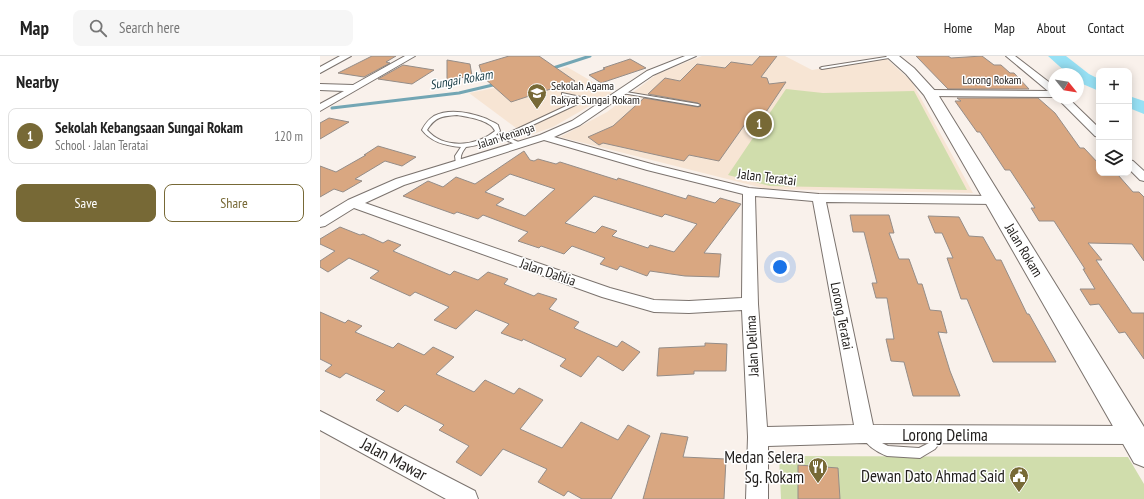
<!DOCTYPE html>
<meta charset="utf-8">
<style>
body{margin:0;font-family:"PT Sans Narrow",sans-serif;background:#f6f6f6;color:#222}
.controls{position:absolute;right:12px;top:12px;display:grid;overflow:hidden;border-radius:8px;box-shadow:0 2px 10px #0003}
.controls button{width:36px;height:36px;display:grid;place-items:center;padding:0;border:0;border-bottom:1px solid #e0e0e0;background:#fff;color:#222;font:20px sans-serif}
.compass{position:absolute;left:728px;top:12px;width:36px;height:36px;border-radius:50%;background:#fff;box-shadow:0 2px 10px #0003;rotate:120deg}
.you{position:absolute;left:460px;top:211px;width:14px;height:14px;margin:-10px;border:3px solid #fff;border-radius:50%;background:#1a73e8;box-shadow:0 0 0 6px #1a73e833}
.badge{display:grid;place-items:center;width:26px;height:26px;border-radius:50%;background:#776936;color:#fff;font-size:13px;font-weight:700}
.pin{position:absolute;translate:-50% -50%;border:2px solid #fff;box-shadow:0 1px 4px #0006}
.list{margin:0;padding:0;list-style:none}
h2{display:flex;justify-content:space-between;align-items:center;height:52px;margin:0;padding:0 16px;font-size:17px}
h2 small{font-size:13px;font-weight:400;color:#767676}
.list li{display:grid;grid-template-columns:26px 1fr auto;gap:12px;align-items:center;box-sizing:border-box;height:56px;margin:0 8px 8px;padding:0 8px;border:1px solid #e0e0e0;border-radius:8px}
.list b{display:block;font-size:15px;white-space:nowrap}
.list p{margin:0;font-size:13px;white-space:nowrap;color:#767676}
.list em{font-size:13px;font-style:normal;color:#767676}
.actions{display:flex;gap:8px;padding:12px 16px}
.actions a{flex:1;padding:9px 0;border:1px solid #776936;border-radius:8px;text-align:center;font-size:14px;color:#776936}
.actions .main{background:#776936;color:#fff}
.icon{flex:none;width:22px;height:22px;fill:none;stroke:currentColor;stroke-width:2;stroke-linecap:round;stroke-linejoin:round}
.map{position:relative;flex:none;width:824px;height:443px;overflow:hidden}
header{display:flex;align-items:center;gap:24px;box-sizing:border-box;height:56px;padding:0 20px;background:#fff;border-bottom:1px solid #e0e0e0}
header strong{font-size:19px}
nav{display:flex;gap:22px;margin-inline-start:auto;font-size:14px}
.search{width:280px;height:36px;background:#f6f6f6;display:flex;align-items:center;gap:10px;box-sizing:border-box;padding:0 14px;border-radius:8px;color:#767676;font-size:15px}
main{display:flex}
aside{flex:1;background:#fff}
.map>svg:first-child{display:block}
.education{fill:#f7e5d4}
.green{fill:#d0ddac}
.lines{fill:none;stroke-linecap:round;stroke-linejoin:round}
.stream{stroke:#73a6b4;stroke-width:3}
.river{fill:#97e1f5;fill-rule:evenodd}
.building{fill:#d9a781;stroke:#958d88;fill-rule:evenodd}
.service-casing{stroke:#7b736e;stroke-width:2}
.minor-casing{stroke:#7b736e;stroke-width:2}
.secondary-casing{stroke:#7b736e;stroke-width:2}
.service{fill:#fff;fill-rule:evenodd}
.minor{fill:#fff;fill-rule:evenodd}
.secondary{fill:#fff;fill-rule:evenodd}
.labels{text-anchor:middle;stroke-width:3;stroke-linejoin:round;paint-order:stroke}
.far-street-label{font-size:12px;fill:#201d1b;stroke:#fff}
.far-poi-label{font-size:12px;fill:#201d1b;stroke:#fff;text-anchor:start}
.far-water-label{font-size:13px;font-style:italic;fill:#1c3f48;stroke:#fff}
.street-label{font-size:14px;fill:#201d1b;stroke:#fff}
.near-street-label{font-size:17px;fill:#201d1b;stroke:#fff}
.near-poi-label{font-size:17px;fill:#201d1b;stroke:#fff;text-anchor:end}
</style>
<header>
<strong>Map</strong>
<div class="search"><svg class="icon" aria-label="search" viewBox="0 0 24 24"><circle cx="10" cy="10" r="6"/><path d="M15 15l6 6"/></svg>Search here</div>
<nav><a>Home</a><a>Map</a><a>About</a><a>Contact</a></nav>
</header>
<main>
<aside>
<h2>Nearby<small></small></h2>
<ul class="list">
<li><span class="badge">1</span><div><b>Sekolah Kebangsaan Sungai Rokam</b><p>School · Jalan Teratai</p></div><em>120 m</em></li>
</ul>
<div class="actions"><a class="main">Save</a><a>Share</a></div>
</aside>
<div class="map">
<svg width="824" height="443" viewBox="0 0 824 443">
<rect width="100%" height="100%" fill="#f9f1eb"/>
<path class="education" d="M382,0h83l27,14 74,-12 26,24 61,111 -206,-4 -207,-52 47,-25 50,-38z
M247,11l45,26 -59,34 -26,9 -58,-43 31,-6z"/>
<path class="green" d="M466,33l37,4 91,-2 53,99 -197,-4 -42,-11z
M459,400l349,1 16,27v15h-363z"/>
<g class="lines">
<path class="stream" d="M230,13l40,-13
M12,52l127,-15 38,-9"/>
<path class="river" d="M728,0h18l23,18 10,5v12l-21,-9v-8h-10z
M809,40l15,5v13l-15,-6z"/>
</g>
<path class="building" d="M52,0h24l-10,6 4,1 -26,14 -26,-4z
M189,0h30l36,25 -64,21 -28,-25 -4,-12z
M440,0h17l-16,21 6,1 2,6 17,-2 -20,30 -11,-2 -36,51 -30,-6 -5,6 -81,-18 -4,2 -11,-8 25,-11 31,-28 54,9 3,-1 -3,-3 -50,-9 17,-16 15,3 17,-17 28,4 6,-6 21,3z
M596,0h32l3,2 31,-2 12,9h7l9,8h4l15,16h-81z
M310,3l16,9 -45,15 -12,-8 16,-6 -2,-1z
M127,4l23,4 2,12 -25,4z
M83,9l31,5 -22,14 -34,-5z
M637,42h81l17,15 25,35h4l15,16v9l19,2 15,17h6l5,5v64l-12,-17 -44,-1 14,17h-6l36,53h12v46l-19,-27 -6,1 -20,-29 -9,1 -10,-16h15l-12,-20h2l-31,-48h-15l-8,-13h4l-25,-38h-5l-25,-38h-3l-22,-31h6z
M9,62l20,4 -29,17v-16z
M58,90l38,11 -14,9 -17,-5 -30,18 7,2 -19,11 -9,-3 -14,8v-31l16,6 30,-17h-2z
M204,95l6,9 4,1 4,-2 18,5 4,-2 57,18 1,-2 68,21 2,-4 27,8 5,-5 21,6 -37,49 17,1 -2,23 -34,-1 -35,-5 -3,5 -27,-10 -3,4 -17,-6 5,-6 -33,-12 -8,8 -23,-8 -2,2 -21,-7 10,-9 -45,-17 -5,4 -21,-7 -3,2 -51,-18 25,-15 15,6 13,-10 19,7zM190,118l45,15 -30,27 -29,-11 8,-6 -19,-7zM274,140l68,21 3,-3 32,10 -23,28 -24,-7 -2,3 -36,-12 5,-5 -15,-5 -7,7 -30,-10z
M530,159h39l5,18h-5l10,26h10l9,25h4l8,26 11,1 6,22 -9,-1 12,39 10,25h-47l-9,-34 -13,-1 -5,-22h8l-7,-41h-11l-4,-15h5l-13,-51h-11z
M608,160l31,1 10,19 14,1 13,23h5l26,54h2l27,48h-63l-26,-63h-6l-14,-41h6l-11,-25h-7z
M20,171l20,8 3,-1 20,9 5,-3 13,5 -8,6 57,24 4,-4 24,9 10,-8 20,7 -4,5 30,12 4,-3 19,6 -8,10 30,13 -5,6 43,19 5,-6 18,11 -17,19 -25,-15 -17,21 -21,-11 6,-7 -43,-20 -1,2 -21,-8 8,-9 -33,-14 -20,19 -22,-9 15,-13 -34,-15 -5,4 -40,-18 9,-7 -30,-13 -21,14 -8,-5v-6l15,-10 -15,-7v-5z
M0,256l25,11 3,-3 14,6 -7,6 38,16 5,-5 26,12 9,-8 21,10 -18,17 38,18 11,-12 29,14 5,-6 24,12 -23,29 42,19 19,-26 37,18 10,-15 22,11 -39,63h-29l-14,-8 -4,5 -26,-14 9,-13 -44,-20 -22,27 -25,-14 13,-16 -30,-16 5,-5 -39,-20 -7,7 -22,-12 9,-9 -39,-18 -6,5 -15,-7 7,-6 -12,-6z
M385,287l22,1 -1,27h-32v3l-37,2 2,-28 46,-2z
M341,377l27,4 -5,20 43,2 -2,40h-81z
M478,409l40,3 2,31h-42z"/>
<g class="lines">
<g class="service-casing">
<path id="service" d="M572,0l3,1 -73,12 -2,-1 2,-1z
M300,35l78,13 2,1 -2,1 -76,-13h-2z
M242,37l47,10 -2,1 -21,-4 -79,37 16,7v2c-7,0 -16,-7 -25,-8 -8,0 -12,4 -19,6 -4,2 -8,2 -13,3 -4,5 -7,10 -4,17l-3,2 -3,-2 -1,-8 6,-9c-15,-1 -30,-5 -39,-17 3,-6 6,-10 12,-14 16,-8 37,-3 53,3 3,2 9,4 11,6 0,1 2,5 2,6l-4,4 6,1 79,-37 -19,-4zM137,59c11,2 34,5 38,16 -18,15 -51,19 -68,-1 8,-13 15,-14 30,-15z
M547,376l3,1 6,7 12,6 31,2 10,-5 8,-10 3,-1 3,1 2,3 -10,13 -15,9 -33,-2c-10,-4 -20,-10 -25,-20l2,-3z"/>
</g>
<g class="minor-casing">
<path id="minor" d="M20,0h11l-31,17v-6z
M85,0h10l-95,55v-7l24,-13 -24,-1v-6l33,1z
M365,0h11l-43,19 -73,50 -26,12 101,28 94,23 70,6 174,2 4,1 2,3 -2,3 -4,1 -167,-2 47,223 260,1 7,2 3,7 -3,7 -7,2 -268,-1 -97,3v53h-22l2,-62 -6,-127 -53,3 -35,-1 -52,-15 -248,-89 -29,18 -5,1v-10l28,-17 48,-21 144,-44 32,-14 75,-50zM224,84l103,30 96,24 -1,104 -53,3 -35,-1 -44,-12 -245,-85 39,-18zM435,140l58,5 41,224 -87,2 -9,-123z
M686,0h9l39,30v11l-124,-1 -5,-3 5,-3 118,1z
M737,42h11l31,30v9l-4,-1z
M809,104l4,1 11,10v10l-4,-1 -11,-11z
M0,355l155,80 3,8h-32l-126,-69z"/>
</g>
<g class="secondary-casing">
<path id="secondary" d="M566,0h13l15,12 23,25 207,334v40l-10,-4 -210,-368 -18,-21z"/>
</g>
<use href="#service" class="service"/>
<use href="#minor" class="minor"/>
<use href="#secondary" class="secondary"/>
</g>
<defs>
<g id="school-pin" transform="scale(1)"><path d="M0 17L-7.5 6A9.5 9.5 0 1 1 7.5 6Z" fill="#776936" stroke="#fff"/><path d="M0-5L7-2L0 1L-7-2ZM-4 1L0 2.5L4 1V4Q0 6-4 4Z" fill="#fff"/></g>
<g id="restaurant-pin" transform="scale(1)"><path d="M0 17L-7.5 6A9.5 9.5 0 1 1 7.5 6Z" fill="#776936" stroke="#fff"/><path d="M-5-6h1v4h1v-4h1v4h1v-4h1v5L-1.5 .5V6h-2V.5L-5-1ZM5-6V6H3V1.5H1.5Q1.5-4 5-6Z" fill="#fff"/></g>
<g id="civic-pin" transform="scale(1)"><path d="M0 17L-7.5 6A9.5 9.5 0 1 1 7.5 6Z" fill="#776936" stroke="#fff"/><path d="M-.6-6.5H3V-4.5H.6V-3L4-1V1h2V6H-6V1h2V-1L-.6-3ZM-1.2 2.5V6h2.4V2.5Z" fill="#fff"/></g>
</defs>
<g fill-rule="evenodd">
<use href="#school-pin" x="217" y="37"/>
<use href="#restaurant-pin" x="498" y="411"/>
<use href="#civic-pin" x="699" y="420"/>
</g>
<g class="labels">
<g class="far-street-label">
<text x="672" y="28">Lorong Rokam</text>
<text transform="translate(186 80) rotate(-18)" y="4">Jalan Kenanga</text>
</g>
<g class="far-poi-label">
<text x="231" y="34">Sekolah Agama<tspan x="231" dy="14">Rakyat Sungai Rokam</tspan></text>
</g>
<g class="far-water-label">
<text transform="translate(141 23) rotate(-10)" y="5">Sungai Rokam</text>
</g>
<g class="street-label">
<text transform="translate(447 121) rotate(7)" y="5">Jalan Teratai</text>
<text transform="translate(704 194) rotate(59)" y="5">Jalan Rokam</text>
<text transform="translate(228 216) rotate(19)" y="5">Jalan Dahlia</text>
<text transform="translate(522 260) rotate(79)" y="5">Lorong Teratai</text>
<text transform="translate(432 290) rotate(-93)" y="5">Jalan Delima</text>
</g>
<g class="near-street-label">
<text x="625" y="385">Lorong Delima</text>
<text transform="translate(74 403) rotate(28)" y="6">Jalan Mawar</text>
</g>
<g class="near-poi-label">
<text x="484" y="407">Medan Selera<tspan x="484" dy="20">Sg. Rokam</tspan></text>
<text x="685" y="426">Dewan Dato Ahmad Said</text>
</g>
</g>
</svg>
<div class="controls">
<button>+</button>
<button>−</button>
<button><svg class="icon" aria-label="layers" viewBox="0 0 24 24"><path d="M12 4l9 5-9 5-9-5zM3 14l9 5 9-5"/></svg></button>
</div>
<svg class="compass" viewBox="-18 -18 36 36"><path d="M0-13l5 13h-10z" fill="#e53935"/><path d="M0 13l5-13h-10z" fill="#767676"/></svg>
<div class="you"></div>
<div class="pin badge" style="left:439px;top:68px">1</div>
</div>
</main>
